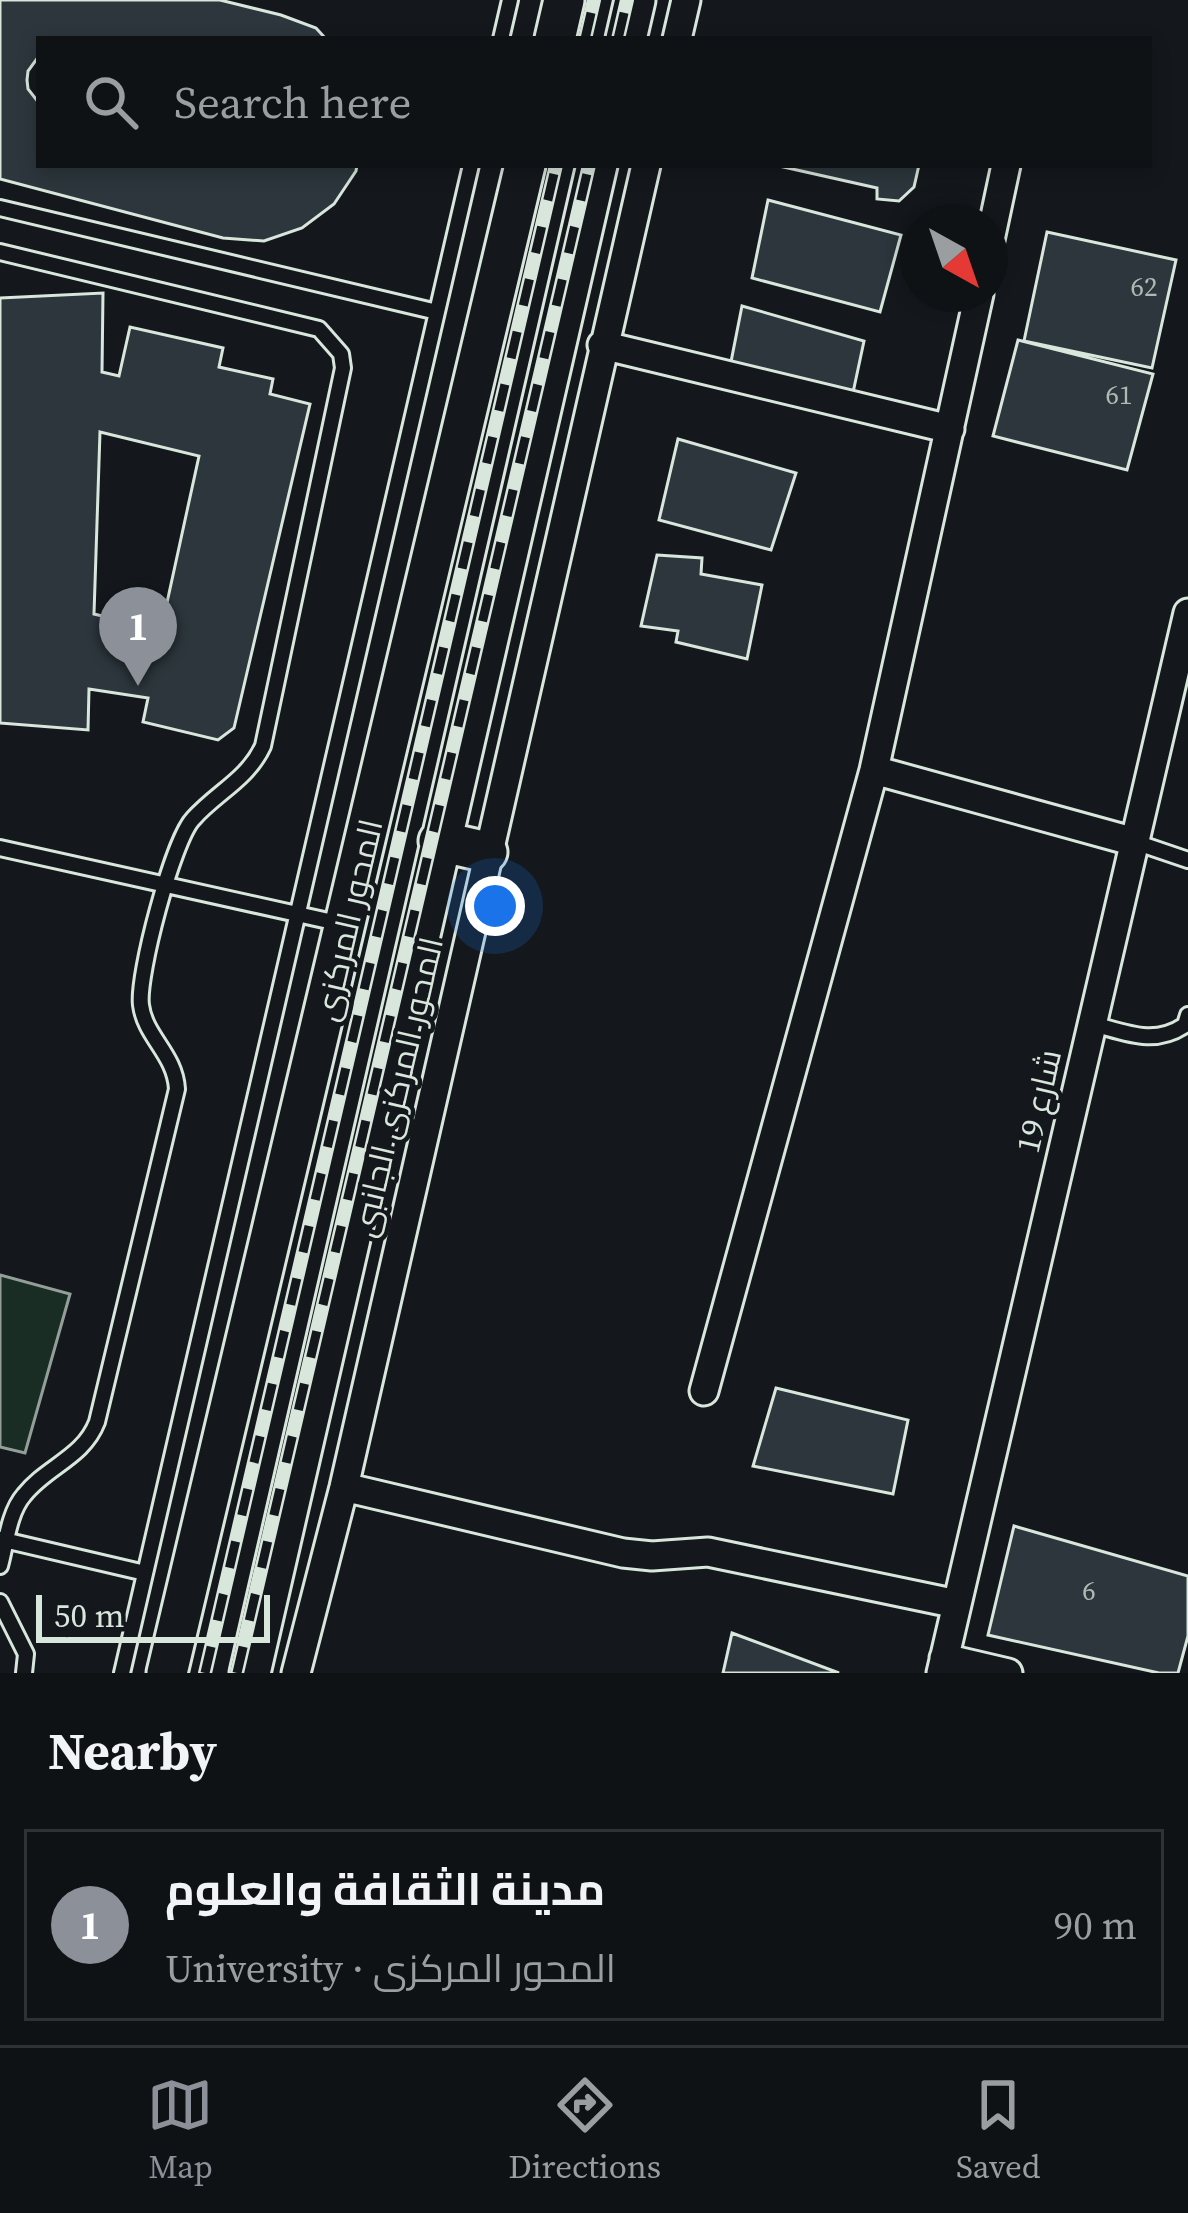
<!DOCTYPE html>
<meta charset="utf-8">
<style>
body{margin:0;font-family:"Source Serif 4",Cairo,serif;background:#1d2022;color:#f1f3f6}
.compass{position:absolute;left:900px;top:204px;width:108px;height:108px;border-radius:50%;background:#0f1215;box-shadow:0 6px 18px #0003;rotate:140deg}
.scale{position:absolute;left:36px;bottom:30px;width:234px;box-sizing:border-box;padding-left:12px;border:6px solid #d8e6dc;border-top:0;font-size:33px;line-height:42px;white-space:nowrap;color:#d8e6dc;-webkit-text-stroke:9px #14181c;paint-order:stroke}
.you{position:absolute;left:495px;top:906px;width:42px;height:42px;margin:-30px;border:9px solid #fff;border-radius:50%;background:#1a73e8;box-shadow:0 0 0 18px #1a73e833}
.badge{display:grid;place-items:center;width:78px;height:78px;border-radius:50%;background:#8c9099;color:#fff;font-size:39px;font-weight:700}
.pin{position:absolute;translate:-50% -99px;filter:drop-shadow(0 3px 6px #0008)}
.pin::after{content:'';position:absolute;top:63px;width:42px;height:36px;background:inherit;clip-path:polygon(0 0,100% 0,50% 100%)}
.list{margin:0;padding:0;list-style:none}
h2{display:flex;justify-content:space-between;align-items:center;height:156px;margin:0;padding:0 48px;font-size:51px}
h2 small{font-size:39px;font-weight:400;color:#9b9ea0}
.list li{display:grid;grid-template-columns:78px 1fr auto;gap:36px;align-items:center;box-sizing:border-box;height:192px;margin:0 24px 24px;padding:0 24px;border:3px solid #2f3234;border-radius:0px}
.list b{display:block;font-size:45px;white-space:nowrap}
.list p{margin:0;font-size:39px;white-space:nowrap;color:#9b9ea0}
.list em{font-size:39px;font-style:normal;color:#9b9ea0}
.icon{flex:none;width:66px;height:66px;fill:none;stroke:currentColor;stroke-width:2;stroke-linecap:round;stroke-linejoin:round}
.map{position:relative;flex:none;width:1188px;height:1673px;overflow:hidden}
.search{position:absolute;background:#0f1215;box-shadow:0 6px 18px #0003;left:36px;right:36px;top:36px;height:132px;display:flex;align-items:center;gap:30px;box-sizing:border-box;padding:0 42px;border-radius:0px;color:#9b9ea0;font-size:45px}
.sheet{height:372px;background:#0f1215}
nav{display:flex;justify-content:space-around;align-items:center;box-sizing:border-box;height:168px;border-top:3px solid #2f3234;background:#0f1215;font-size:33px;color:#9b9ea0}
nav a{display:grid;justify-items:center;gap:6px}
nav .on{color:#8c9099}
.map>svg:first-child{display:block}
.green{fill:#1a2d24;stroke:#939e99;stroke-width:3}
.building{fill:#2c363c;stroke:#d8e6dc;stroke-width:3;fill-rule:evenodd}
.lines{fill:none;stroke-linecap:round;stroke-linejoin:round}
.service-casing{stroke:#d8e6dc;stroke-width:20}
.minor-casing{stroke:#d8e6dc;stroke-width:33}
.secondary-casing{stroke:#d8e6dc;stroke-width:45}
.service{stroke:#14181c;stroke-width:14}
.minor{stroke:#14181c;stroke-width:27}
.secondary{stroke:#14181c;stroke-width:39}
.rail-casing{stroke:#d8e6dc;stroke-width:14}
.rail{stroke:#14181c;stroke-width:9;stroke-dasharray:27;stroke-linecap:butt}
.labels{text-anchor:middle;stroke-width:9;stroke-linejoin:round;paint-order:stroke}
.number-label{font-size:27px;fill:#adbab4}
.street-label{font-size:33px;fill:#d8e6dc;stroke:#14181c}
</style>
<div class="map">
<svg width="1188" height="1673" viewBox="0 0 1188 1673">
<rect width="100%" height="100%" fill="#14181c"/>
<path class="green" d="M0,1275l70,19 -45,159 -25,-6z"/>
<path class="building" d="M0,0h220l61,15 35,13 10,11h-287v17l-11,15 -1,9 1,9 11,14v62h318l-1,6 -22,33 -32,24 -38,13 -41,-3 -223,-59z
M919,165l-5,22 -15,14 -22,-2v-11l-98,-22z
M768,200l133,35 -21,77 -128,-34z
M1047,232l129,28 -24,108 -128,-27z
M103,293l-1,79 17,4 11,-49 93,21 -4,19 54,12 -3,15 40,10 -76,324 -16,12 -75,-18 5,-24 -59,-9 -1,41 -88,-7v-425zM100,432l99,24 -38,174 -67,-16z
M742,306l122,35 -13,61 -122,-30z
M1018,340l135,34 -26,96 -134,-34z
M678,439l118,34 -25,77 -112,-30z
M657,555l45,3 -1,16 61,11 -15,74 -71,-17 2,-11 -37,-5z
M776,1388l132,32 -15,74 -140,-28z
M1014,1526l174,50v60l-10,37h-19l-171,-38z
M732,1633l107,40h-116z"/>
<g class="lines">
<g class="service-casing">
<path id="service" d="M501,39l9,-39
M0,208l437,104
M0,252l319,77 22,25 2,14 -80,378c-16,34 -46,46 -70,73 -20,21 -56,157 -52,186 4,32 34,49 36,84l-80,333c-14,36 -50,44 -73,73 -15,17 -18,49 -24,71
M1135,842l53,18
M0,848l342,76
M1093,1024c34,9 61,22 92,1l3,-10
M0,1539l145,34
M0,1602l26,52 -2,19
M122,1673l349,-1508"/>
</g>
<g class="minor-casing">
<path id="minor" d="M677,39l9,-39
M990,240l16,-75
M602,345l348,84
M874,770l261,72
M704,1391l170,-621 105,-476
M344,1487l279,66 29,3 56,-4 249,52
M944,1658l64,15
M296,1673l48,-186 302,-1322
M941,1673l247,-1060"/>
</g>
<g class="secondary-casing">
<path id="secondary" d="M555,39l9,-39
M626,39l9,-39
M439,841l48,11
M167,1673l358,-1508
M250,1673l347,-1508"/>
</g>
<use href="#service" class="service"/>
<use href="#minor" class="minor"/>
<use href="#secondary" class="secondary"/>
<g class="rail-casing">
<path id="rail" d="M585,39l9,-39
M618,39l9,-39
M205,1673l351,-1508
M237,1673l352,-1508"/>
</g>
<use href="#rail" class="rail"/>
</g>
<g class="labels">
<g class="number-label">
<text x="1144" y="296">62</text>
<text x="1119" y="404">61</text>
<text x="1089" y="1600">6</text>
</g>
<g class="street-label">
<text transform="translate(348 920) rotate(-77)" y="12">المحور المركزى</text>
<text transform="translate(397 1087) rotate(-77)" y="12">المحور المركزى الجانبى</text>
<text transform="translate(1038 1101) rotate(-77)" y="12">شارع 19</text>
</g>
</g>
</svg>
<svg class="compass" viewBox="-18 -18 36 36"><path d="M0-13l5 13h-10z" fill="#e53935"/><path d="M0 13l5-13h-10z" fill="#9b9ea0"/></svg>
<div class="scale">50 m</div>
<div class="you"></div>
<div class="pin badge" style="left:138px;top:686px">1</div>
<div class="search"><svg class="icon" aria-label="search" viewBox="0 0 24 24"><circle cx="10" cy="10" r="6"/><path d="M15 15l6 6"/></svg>Search here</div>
</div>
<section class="sheet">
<h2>Nearby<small></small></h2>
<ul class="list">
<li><span class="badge">1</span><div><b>مدينة الثقافة والعلوم</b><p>University · المحور المركزى</p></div><em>90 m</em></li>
</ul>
</section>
<nav>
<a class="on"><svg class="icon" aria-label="map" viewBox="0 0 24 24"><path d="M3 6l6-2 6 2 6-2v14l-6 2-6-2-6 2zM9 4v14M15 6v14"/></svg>Map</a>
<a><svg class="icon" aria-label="directions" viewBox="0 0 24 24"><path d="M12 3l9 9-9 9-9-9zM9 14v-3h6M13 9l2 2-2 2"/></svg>Directions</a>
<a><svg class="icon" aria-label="saved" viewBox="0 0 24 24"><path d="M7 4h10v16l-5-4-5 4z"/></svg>Saved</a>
</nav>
